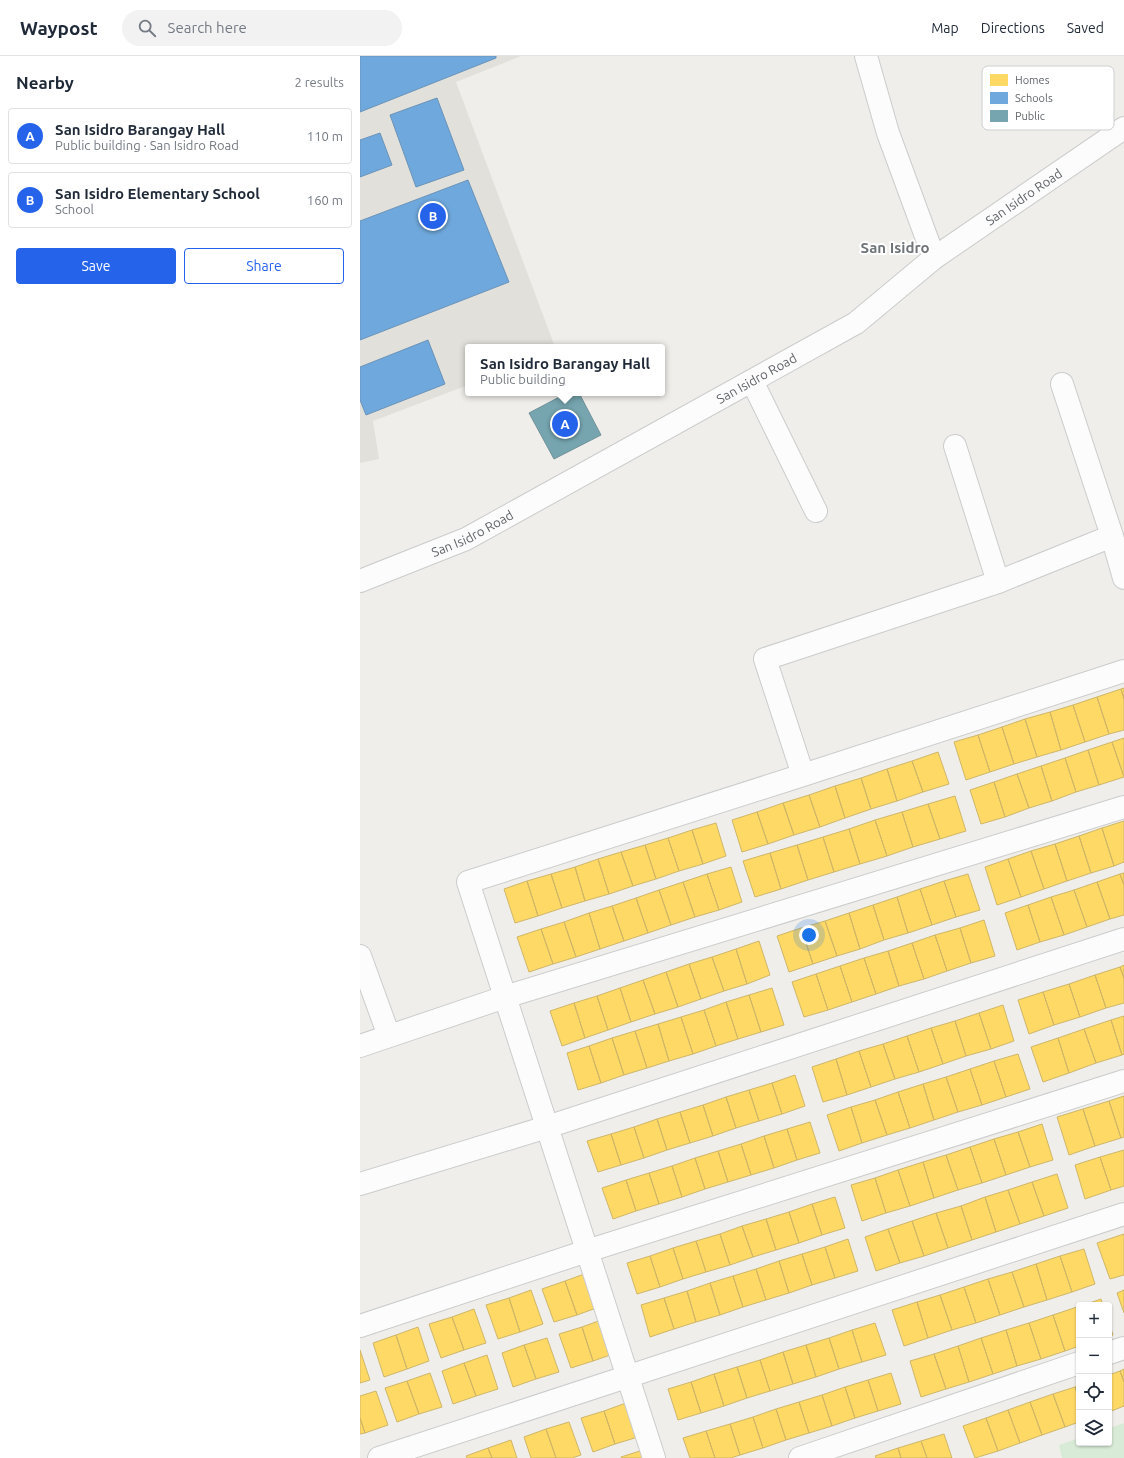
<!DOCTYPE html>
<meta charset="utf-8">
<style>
body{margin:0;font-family:Ubuntu,sans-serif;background:#f2f2f3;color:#1f2937}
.controls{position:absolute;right:12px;bottom:12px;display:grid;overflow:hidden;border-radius:4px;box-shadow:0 1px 3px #0004}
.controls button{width:36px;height:36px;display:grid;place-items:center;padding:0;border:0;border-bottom:1px solid #e0e1e3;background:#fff;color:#1f2937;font:20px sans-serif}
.you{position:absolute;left:449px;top:879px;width:14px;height:14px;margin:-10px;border:3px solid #fff;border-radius:50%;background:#1a73e8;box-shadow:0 0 0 6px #1a73e833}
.badge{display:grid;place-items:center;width:26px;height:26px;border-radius:50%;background:#2563eb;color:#fff;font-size:13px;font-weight:700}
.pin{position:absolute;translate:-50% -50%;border:2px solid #fff;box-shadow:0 1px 4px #0006}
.popup{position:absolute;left:105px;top:288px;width:200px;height:52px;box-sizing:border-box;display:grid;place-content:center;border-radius:4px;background:#fff;filter:drop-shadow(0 1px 3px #0005);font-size:13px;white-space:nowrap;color:#747a83}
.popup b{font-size:15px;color:#1f2937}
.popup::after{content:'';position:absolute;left:50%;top:100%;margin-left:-8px;border:8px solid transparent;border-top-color:#fff}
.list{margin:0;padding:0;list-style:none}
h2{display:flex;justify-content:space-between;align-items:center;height:52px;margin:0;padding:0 16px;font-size:17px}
h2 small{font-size:13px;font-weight:400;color:#747a83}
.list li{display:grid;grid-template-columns:26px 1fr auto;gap:12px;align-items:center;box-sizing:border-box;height:56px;margin:0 8px 8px;padding:0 8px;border:1px solid #e0e1e3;border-radius:4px}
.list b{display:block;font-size:15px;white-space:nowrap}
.list p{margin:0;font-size:13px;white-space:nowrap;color:#747a83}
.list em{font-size:13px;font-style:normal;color:#747a83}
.actions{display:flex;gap:8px;padding:12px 16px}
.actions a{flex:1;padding:9px 0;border:1px solid #2563eb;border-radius:4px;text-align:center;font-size:14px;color:#2563eb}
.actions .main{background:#2563eb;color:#fff}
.icon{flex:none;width:22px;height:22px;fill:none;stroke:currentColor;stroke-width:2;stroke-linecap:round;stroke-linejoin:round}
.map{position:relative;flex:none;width:764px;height:1402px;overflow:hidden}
header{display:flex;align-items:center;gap:24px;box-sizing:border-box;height:56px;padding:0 20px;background:#fff;border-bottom:1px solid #e0e1e3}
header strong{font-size:19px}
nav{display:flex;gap:22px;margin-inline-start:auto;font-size:14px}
.search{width:280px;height:36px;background:#f2f2f3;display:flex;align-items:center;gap:10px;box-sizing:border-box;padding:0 14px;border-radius:22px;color:#747a83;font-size:15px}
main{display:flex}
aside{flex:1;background:#fff}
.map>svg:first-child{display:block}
.education{fill:#e2e0da}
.green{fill:#d8ebd6}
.homes{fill:#ffd966;stroke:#cfb667}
.schools{fill:#6fa8dc;stroke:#6a93b9}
.public{fill:#76a5af;stroke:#6f919a}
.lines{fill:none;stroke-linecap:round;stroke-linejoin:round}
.minor-casing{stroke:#cbcccc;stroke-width:24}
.tertiary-casing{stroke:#cbcccc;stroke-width:24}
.minor{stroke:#fdfcfc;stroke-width:22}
.tertiary{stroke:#fdfcfc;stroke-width:22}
.labels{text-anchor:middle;stroke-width:4;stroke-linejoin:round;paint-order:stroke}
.street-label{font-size:13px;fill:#5f6368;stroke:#fff}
.quarter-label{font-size:15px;font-weight:bold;fill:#70757a;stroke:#fff}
.key{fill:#fff;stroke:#cfd0d2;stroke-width:1}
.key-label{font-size:11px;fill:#5f6368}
</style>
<header>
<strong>Waypost</strong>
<div class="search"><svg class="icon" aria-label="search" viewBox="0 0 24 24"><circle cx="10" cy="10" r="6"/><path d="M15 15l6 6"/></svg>Search here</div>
<nav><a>Map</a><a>Directions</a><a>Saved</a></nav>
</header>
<main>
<aside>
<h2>Nearby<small>2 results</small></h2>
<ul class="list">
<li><span class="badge">A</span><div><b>San Isidro Barangay Hall</b><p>Public building · San Isidro Road</p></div><em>110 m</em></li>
<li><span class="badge">B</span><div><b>San Isidro Elementary School</b><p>School</p></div><em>160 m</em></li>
</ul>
<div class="actions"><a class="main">Save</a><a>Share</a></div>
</aside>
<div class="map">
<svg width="764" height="1402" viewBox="0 0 764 1402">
<rect width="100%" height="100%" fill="#efeeea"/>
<path class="education" d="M0,0h161l-65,26 99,265h-87v38l-95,36 6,38 -19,4z"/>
<path class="green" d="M764,1367v35h-62l-3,-13 20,-7v5h30v-15z"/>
<path class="homes" d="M764,632v11l-3,-10z
M761,633l3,10v31l-15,4 -12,-37z
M737,641l12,37 -24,8 -12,-37z
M713,649l12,37 -24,8 -11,-38z
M690,656l11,38 -24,7 -12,-38z
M665,663l12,38 -23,7 -12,-37z
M642,671l12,37 -24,8 -12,-37z
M618,679l12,37 -24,8 -12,-38z
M764,682v39l-12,-35z
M752,686l12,35 -25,8 -11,-35z
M728,694l11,35 -23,7 -11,-34z
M578,696l11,32 -26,8 -11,-31z
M705,702l11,34 -24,9 -11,-35z
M552,705l11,31 -26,9 -10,-32z
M681,710l11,35 -23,7 -12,-34z
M527,713l10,32 -26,8 -10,-31z
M657,718l12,34 -24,9 -11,-35z
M501,722l10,31 -26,9 -10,-32z
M634,726l11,35 -24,7 -11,-34z
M475,730l10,32 -25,9 -11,-32z
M449,739l11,32 -26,8 -11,-32z
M595,740l11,35 -26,8 -12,-35z
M423,747l11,32 -26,9 -11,-32z
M568,748l12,35 -27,8 -11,-35z
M397,756l11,32 -26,8 -10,-32z
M542,756l11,35 -26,9 -12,-36z
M515,764l12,36 -27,8 -11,-35z
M764,765v41l-10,4 -12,-38z
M356,767l10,33 -23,8 -11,-34z
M742,772l12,38 -23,7 -12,-37z
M489,773l11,35 -26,8 -11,-35z
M332,774l11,34 -24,7 -11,-33z
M719,780l12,37 -24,8 -12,-37z
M463,781l11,35 -26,8 -11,-35z
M308,782l11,33 -23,8 -11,-34z
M695,788l12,37 -23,8 -13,-38z
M285,789l11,34 -23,7 -12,-34z
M437,789l11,35 -27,9 -11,-36z
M671,795l13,38 -23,8 -13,-38z
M261,796l12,34 -24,8 -11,-35z
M410,797l11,36 -26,8 -12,-36z
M238,803l11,35 -24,7 -10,-34z
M648,803l13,38 -24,8 -12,-38z
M215,811l10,34 -23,7 -11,-34z
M371,811l11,35 -23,8 -12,-36z
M764,817v12l-4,-11z
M191,818l11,34 -24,8 -11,-35z
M347,818l12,36 -24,7 -12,-35z
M608,818l12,36 -24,7 -12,-36z
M760,818l4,11v30l-14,4 -13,-37z
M167,825l11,35 -23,7 -11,-34z
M584,825l12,36 -24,8 -12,-36z
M323,826l12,35 -24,8 -12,-35z
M737,826l13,37 -23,8 -13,-37z
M560,833l12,36 -24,8 -11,-36z
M299,834l12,35 -23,8 -12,-35z
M714,834l13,37 -23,8 -13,-38z
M537,841l11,36 -24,7 -11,-35z
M691,841l13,38 -24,7 -12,-37z
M276,842l12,35 -24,8 -12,-35z
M513,849l11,35 -24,9 -11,-36z
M668,849l12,37 -23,8 -12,-37z
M252,850l12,35 -24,8 -11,-36z
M229,857l11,36 -24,8 -12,-35z
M489,857l11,36 -23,7 -12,-35z
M624,864l11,36 -24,7 -11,-35z
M465,865l12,35 -24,8 -12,-36z
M204,866l12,35 -23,7 -12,-35z
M441,872l12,36 -24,8 -12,-36z
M600,872l11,35 -24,8 -12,-36z
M181,873l12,35 -24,8 -12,-35z
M575,879l12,36 -23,8 -12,-36z
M399,885l11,34 -23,9 -11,-35z
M552,887l12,36 -25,7 -11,-35z
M376,893l11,35 -23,7 -12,-34z
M528,895l11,35 -23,8 -12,-36z
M352,901l12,34 -23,8 -12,-35z
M504,902l12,36 -24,8 -12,-36z
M329,908l12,35 -23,8 -12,-35z
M764,909v13l-4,-11z
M480,910l12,36 -24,8 -12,-36z
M760,911l4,11v25l-18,5 -11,-33z
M306,916l12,35 -23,7 -12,-34z
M456,918l12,36 -24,7 -12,-35z
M735,919l11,33 -26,9 -11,-33z
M283,924l12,34 -24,8 -11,-34z
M709,928l11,33 -26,8 -11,-33z
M260,932l11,34 -23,8 -11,-34z
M412,932l12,37 -23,7 -12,-37z
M683,936l11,33 -25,9 -11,-34z
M389,939l12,37 -23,7 -12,-37z
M237,940l11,34 -23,8 -11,-35z
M366,946l12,37 -22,7 -12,-36z
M214,947l11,35 -23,8 -12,-35z
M643,949l11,36 -23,8 -12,-36z
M344,954l12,36 -23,8 -12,-37z
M619,957l12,36 -25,7 -11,-35z
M764,960v38l-2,1 -11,-35z
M321,961l12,37 -24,7 -11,-37z
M751,964l11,35 -26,8 -12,-34z
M595,965l11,35 -23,8 -12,-36z
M298,968l11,37 -22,7 -12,-37z
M571,972l12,36 -24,8 -12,-36z
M724,973l12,34 -27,10 -11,-35z
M275,975l12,37 -23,7 -12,-37z
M547,980l12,36 -24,7 -12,-35z
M252,982l12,37 -23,8 -12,-37z
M698,982l11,35 -26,9 -12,-35z
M523,988l12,35 -24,8 -12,-36z
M229,990l12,37 -23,7 -11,-37z
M499,995l12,36 -24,8 -11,-36z
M658,998l12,35 -24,8 -12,-36z
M476,1003l11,36 -24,7 -11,-35z
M634,1005l12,36 -24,8 -12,-36z
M610,1013l12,36 -24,7 -12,-35z
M435,1019l10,31 -23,8 -10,-31z
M586,1021l12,35 -24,8 -11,-36z
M412,1027l10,31 -23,7 -10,-31z
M563,1028l11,36 -24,8 -12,-36z
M389,1034l10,31 -23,7 -10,-31z
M538,1036l12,36 -23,7 -12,-35z
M764,1040v41l-3,1 -12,-37z
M366,1041l10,31 -23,8 -10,-31z
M515,1044l12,35 -25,8 -11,-36z
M749,1045l12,37 -26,8 -12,-37z
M343,1049l10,31 -23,7 -10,-31z
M491,1051l11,36 -23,8 -12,-36z
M723,1053l12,37 -26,9 -12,-38z
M320,1056l10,31 -23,7 -10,-31z
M297,1063l10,31 -23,8 -10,-31z
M450,1066l10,31 -23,7 -10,-31z
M682,1068l11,36 -23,7 -12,-35z
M274,1071l10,31 -23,7 -10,-31z
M427,1073l10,31 -23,8 -10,-32z
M658,1076l12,35 -24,8 -12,-36z
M251,1078l10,31 -23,7 -11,-31z
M404,1080l10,32 -23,7 -10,-31z
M634,1083l12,36 -24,8 -12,-36z
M381,1088l10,31 -23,7 -10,-31z
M610,1091l12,36 -24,7 -12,-35z
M764,1094v36l-13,4 -11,-33z
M358,1095l10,31 -23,7 -10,-31z
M586,1099l12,35 -24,8 -11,-36z
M740,1101l11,33 -26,9 -10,-34z
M335,1102l10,31 -23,8 -10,-31z
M563,1106l11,36 -24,8 -12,-36z
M312,1110l10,31 -23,7 -10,-31z
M538,1114l12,36 -24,7 -11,-35z
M289,1117l10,31 -23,7 -10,-31z
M697,1118l11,34 -24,8 -12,-34z
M515,1122l11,35 -24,8 -11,-36z
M266,1124l10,31 -23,8 -11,-31z
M672,1126l12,34 -24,8 -12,-34z
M648,1134l12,34 -24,8 -11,-35z
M475,1141l10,31 -23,7 -10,-31z
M625,1141l11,35 -24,8 -11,-34z
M452,1148l10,31 -23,8 -10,-31z
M601,1150l11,34 -24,8 -12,-35z
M429,1156l10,31 -23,7 -10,-31z
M576,1157l12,35 -24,8 -12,-35z
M406,1163l10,31 -23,7 -11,-31z
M552,1165l12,35 -24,7 -12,-34z
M382,1170l11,31 -23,8 -10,-31z
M528,1173l12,34 -24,8 -11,-34z
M360,1178l10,31 -24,7 -10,-31z
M764,1178v41l-14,4 -13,-36z
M488,1183l10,32 -23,7 -10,-31z
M336,1185l10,31 -23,7 -10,-31z
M465,1191l10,31 -23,7 -10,-31z
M313,1192l10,31 -23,8 -10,-31z
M724,1193l11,35 -23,8 -12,-36z
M442,1198l10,31 -23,8 -10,-32z
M290,1200l10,31 -23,7 -10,-31z
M700,1200l12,36 -25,8 -11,-36z
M419,1205l10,32 -23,7 -10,-31z
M676,1208l11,36 -23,7 -12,-35z
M396,1213l10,31 -23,7 -10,-31z
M652,1216l12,35 -24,8 -12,-36z
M227,1217l12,34 -22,8 -12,-34z
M373,1220l10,31 -23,8 -10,-32z
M628,1223l12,36 -24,8 -12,-36z
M205,1225l12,34 -23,7 -12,-33z
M350,1227l10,32 -24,7 -9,-31z
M604,1231l12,36 -24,7 -12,-35z
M171,1234l12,34 -23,8 -11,-34z
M764,1234v23l-7,-20z
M327,1235l9,31 -22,7 -10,-31z
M580,1239l12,35 -24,8 -11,-36z
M149,1242l11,34 -22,7 -12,-34z
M304,1242l10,31 -24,8 -9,-32z
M741,1243l2,6h-19z
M557,1246l11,36 -24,8 -12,-36z
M717,1251l2,7v32l-14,5 -12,-36z
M114,1253l12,34 -22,7 -12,-33z
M693,1259l12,36 -24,8 -12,-36z
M92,1261l12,33 -23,8 -12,-34z
M244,1263l12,34 -23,8 -11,-34z
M515,1267l11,32 -24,7 -10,-32z
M669,1267l12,36 -24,7 -11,-36z
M749,1267l4,12 -4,1z
M58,1271l11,34 -22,8 -11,-34z
M222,1271l11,34 -22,7 -12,-34z
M492,1274l10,32 -23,7 -10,-31z
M646,1274l11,36 -24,8 -12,-36z
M36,1279l11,34 -23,8 -11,-34z
M187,1282l12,34 -23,7 -12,-34z
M469,1282l10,31 -23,8 -10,-32z
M621,1282l12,36 -24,8 -11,-36z
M164,1289l12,34 -23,8 -11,-34z
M446,1289l10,32 -23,7 -10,-32z
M598,1290l11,36 -23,7 -12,-35z
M0,1294l10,30 -10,3z
M423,1296l10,32 -23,7 -10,-31z
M574,1298l12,35 -25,8 -11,-36z
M127,1299l11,34 -22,7 -12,-33z
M400,1304l10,31 -23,7 -10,-31z
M104,1307l12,33 -23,8 -11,-33z
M377,1311l10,31 -23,8 -10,-32z
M764,1313v13l-4,-11z
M760,1315l4,11v24l-15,6v-37z
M70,1317l12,34 -23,7 -12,-33z
M531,1317l10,31 -23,7 -10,-31z
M354,1318l10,32 -23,7 -10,-31z
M508,1324l10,31 -23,7 -10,-31z
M47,1325l12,33 -22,8 -12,-34z
M331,1326l10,31 -23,7 -10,-31z
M719,1329v13l-4,-11z
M485,1331l10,31 -23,8 -10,-31z
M715,1331l4,11v24l-14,5 -12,-33z
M16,1335l12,34 -23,8 -5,-15v-22z
M693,1338l12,33 -23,8 -12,-33z
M462,1339l10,31 -23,7 -10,-31z
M439,1346l10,31 -23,7 -10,-31z
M670,1346l12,33 -22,8 -12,-33z
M266,1347l12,34 -23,7 -11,-33z
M416,1353l10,31 -23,8 -10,-31z
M648,1354l12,33 -22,8 -12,-33z
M244,1355l11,33 -22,8 -12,-34z
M393,1361l10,31 -23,7 -10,-31z
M0,1362l5,15 -5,1z
M626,1362l12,33 -23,7 -12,-32z
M209,1366l12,33 -9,3h-16l-10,-29z
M370,1368l10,31 -9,3h-16l-9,-27z
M186,1373l10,29h-25l-7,-21z
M346,1375l9,27h-25l-7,-20z
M584,1378l8,24h-25l-6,-17z
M151,1384l6,18h-25l-4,-10z
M561,1385l6,17h-26l-3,-10z
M128,1392l4,10h-25l-1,-2z
M538,1392l3,10h-25l-1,-2z
M283,1394l3,8h-25v-1z"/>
<path class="schools" d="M0,0h136v2l-136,54z
M77,42l27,72 -48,17 -26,-72z
M20,77l12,32 -32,12v-37z
M108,124l41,102 -149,58v-119z
M68,284l17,44 -79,31 -6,-15v-33z"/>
<path class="public" d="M207,337h12l22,42 -47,24 -25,-46z"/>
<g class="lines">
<g class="minor-casing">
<path id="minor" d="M506,0l22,77 46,125
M392,325l64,130
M702,328l50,152 12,42
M595,390l43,136
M443,719l-38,-116 233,-77 114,-46
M0,900l29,80
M0,990l145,-49 619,-190
M0,1128l187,-57 577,-188
M0,1270l227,-75 537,-170
M749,1297l15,-5
M19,1402l745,-244
M294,1402l-186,-576 335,-107 321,-104
M440,1402l279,-95"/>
</g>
<g class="tertiary-casing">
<g id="tertiary">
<path id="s1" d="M0,525l106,-42 390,-216 78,-65 190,-130"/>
</g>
</g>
<use href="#minor" class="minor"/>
<use href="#tertiary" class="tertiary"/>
</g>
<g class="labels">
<g class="street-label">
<text dy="5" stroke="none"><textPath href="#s1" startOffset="770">San Isidro Road</textPath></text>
<text dy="5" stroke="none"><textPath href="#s1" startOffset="446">San Isidro Road</textPath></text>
<text dy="5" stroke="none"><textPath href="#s1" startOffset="122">San Isidro Road</textPath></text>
</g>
<g class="quarter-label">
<text x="535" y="197">San Isidro</text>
</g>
</g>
<rect x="622" y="10" width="132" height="64" rx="6" class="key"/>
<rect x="630" y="18" width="18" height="12" fill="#ffd966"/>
<rect x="630" y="36" width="18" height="12" fill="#6fa8dc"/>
<rect x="630" y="54" width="18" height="12" fill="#76a5af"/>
<g class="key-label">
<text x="655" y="28">Homes</text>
<text x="655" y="46">Schools</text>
<text x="655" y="64">Public</text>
</g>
</svg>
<div class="controls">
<button>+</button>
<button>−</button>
<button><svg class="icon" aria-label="locate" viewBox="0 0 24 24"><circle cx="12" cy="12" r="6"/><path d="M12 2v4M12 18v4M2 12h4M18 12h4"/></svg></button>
<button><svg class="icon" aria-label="layers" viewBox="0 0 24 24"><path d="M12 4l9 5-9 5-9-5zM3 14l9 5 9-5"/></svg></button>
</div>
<div class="you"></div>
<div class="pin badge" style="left:205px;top:368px">A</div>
<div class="popup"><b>San Isidro Barangay Hall</b>Public building</div>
<div class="pin badge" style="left:73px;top:160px">B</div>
</div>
</main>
